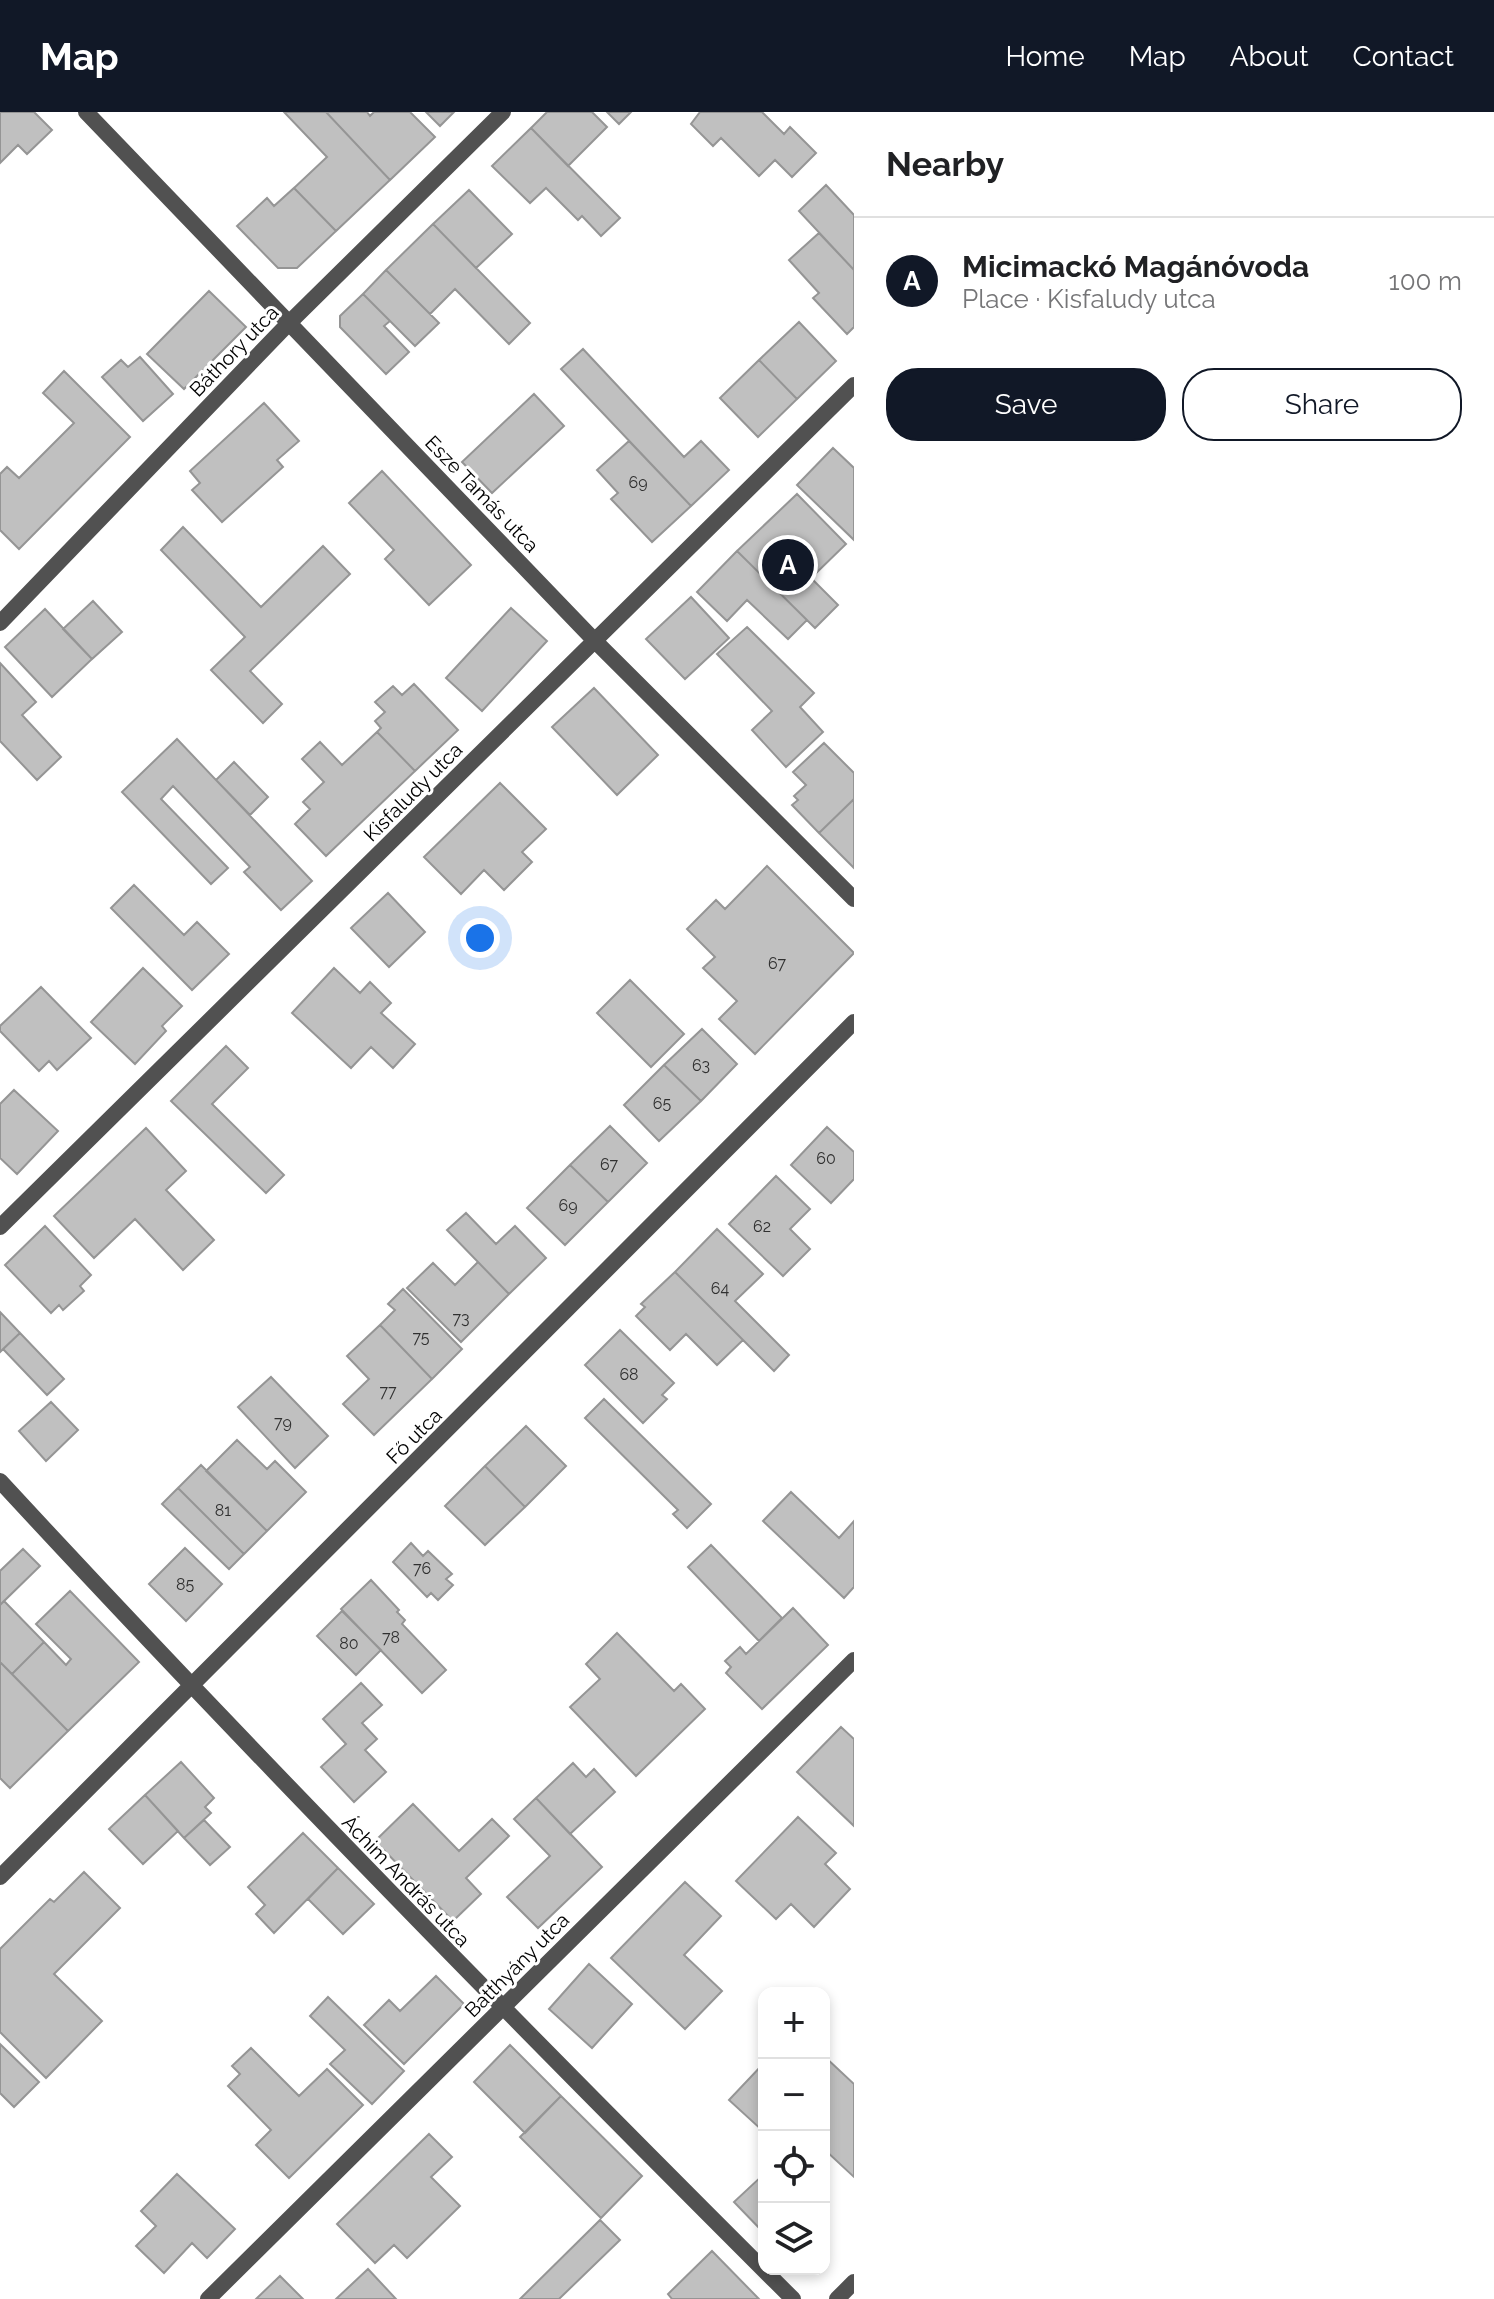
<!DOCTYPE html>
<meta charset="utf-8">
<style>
body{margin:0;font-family:Raleway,sans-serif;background:#f6f6f6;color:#202124}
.controls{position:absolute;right:24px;bottom:24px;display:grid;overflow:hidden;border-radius:16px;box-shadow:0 4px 12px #0003}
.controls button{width:72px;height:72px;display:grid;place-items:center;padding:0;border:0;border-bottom:2px solid #e0e0e0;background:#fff;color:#202124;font:40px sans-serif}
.you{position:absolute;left:480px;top:826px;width:28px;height:28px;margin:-20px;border:6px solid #fff;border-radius:50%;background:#1a73e8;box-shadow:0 0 0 12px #1a73e833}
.badge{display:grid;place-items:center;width:52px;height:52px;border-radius:50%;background:#111827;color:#fff;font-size:26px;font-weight:700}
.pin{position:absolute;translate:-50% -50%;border:4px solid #fff;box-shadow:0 2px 8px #0006}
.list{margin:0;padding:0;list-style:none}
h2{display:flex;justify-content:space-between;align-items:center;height:104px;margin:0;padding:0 32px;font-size:34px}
h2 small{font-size:26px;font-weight:400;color:#757577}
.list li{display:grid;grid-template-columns:52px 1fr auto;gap:24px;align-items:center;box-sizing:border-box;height:128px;padding:0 32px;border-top:2px solid #e0e0e0}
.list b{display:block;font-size:30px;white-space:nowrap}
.list p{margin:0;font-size:26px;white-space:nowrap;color:#757577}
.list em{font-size:26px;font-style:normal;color:#757577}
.actions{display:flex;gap:16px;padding:24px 32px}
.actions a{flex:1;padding:18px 0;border:2px solid #111827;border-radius:32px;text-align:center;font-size:28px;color:#111827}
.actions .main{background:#111827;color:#fff}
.icon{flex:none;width:44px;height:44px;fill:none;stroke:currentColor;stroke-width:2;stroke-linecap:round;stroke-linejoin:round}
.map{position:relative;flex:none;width:854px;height:2187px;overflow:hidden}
header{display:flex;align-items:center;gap:48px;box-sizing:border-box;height:112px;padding:0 40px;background:#111827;color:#fff}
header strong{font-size:38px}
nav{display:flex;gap:44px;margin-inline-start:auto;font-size:28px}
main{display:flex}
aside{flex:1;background:#fff}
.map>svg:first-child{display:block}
.building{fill:#c0c0c0;stroke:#959595;stroke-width:2}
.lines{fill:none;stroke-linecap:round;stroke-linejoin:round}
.minor{stroke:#515151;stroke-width:16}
.labels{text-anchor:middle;stroke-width:6;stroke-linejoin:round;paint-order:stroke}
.number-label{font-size:16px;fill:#303030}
.street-label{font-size:20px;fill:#000;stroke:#fff}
</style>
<header>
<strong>Map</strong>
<nav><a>Home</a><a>Map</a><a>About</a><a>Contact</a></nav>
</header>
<main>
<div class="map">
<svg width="854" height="2187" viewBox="0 0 854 2187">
<rect width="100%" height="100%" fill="#fff"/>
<path class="building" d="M0,0h34l18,18 -25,24 -9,-9 -18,18z
M284,0h42l64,68 -54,51 -42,-43 33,-31z
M326,0h41l3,4 4,-4h36l25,25 -45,43z
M426,0h28l-14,14z
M547,0h45l15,15 -39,39 -37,-38z
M607,0h24l-12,12z
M700,0h62l22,22 6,-7 26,26 -24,24 -17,-17 -16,16 -38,-38 -8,8 -22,-22z
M531,16l89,90 -19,18 -19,-20 -4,4 -32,-32 -16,15 -38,-37z
M826,73l28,30v55l-55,-59z
M294,76l42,43 -39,37h-19l-41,-42 30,-28 7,8z
M469,78l43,44 -36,34 -43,-44z
M433,112l97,99 -21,21 -54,-55 -25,25 -44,-44z
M819,121l35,37v57l-7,7 -34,-36 6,-5 -30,-33z
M386,158l53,53 -24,23 -52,-52z
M209,179l37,36 -62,62 -37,-35z
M363,182l27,27 -6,5 25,26 -23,22 -46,-47v-11z
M799,210l37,39 -39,38 -38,-39z
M583,237l101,108 17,-16 28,29 -38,36 -130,-137z
M140,245l33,37 -30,27 -41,-44 19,-17 7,7z
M759,248l38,39 -39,38 -38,-39z
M64,259l66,66 -111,112 -19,-19v-56l7,-7 12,11 55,-55 -31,-30z
M534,282l30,32 -72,67 -30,-31z
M264,291l35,38 -22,19 6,7 -61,55 -30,-32 8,-7 -10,-12z
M629,329l62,65 -39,36 -41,-43 7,-6 -21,-23z
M833,336l21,20v72l-57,-55z
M382,359l89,94 -42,40 -44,-46 9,-9 -45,-47z
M797,382l49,50 -35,34 27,27 -23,23 -78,-77z
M183,415l78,80 62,-61 27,28 -100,97 32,33 -19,19 -52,-53 34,-33 -84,-87z
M737,439l70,69 -19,19 -41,-39 -20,21 -30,-29z
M691,485l38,41 -44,41 -39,-40z
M93,489l29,31 -30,27 -29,-30z
M511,496l36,33 -65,70 -36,-33z
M45,497l47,50 -40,38 -47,-50z
M747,515l67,66 -14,14 23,25 -37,35 -34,-37 20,-19 -55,-57z
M0,551l36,39 -14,13 39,42 -24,23 -37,-39z
M414,572l44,46 -43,41 -38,-39 4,-4 -6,-7 10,-9 -10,-10 18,-16 9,9z
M594,576l64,67 -41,40 -65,-68z
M377,620l38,39 -89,85 -31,-32 15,-15 -7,-7 21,-20 -22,-23 18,-17 22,23z
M177,627l135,142 -31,29 -37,-38 6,-5 -77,-81 -12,13 67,69 -17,16 -89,-92z
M824,631l30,30v26l-35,34 -27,-28 6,-5 -4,-4 12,-11 -13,-13z
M234,650l34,35 -18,18 -34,-35z
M500,671l46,46 -24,23 10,10 -28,28 -20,-20 -23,24 -37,-37z
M854,687v69l-35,-35z
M767,754l87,87 -99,101 -36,-35 18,-18 -34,-33 12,-11 -28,-28 29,-29 9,9z
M134,773l50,50 13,-13 32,32 -37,36 -81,-82z
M388,781l37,39 -36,35 -38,-39z
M143,856l39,38 -20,20 4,5 -31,33 -44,-42z
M334,856l26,25 10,-11 21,21 -10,10 34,31 -22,24 -22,-21 -20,21 -59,-55z
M630,868l54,54 -33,33 -54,-54z
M41,875l50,51 -34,32 -8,-9 -10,10 -39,-40v-5z
M702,917l35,35 -36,37 -37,-36z
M226,934l22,22 -36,36 72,71 -18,18 -95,-92z
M664,953l37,36 -42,40 -35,-36z
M14,978l44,41 -41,43 -17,-16v-54z
M610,1014l37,37 -39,39 -38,-37z
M827,1015l27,25v27l-23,24 -40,-38z
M146,1016l40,43 -20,19 48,50 -31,30 -48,-51 -41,39 -40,-42z
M570,1053l38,37 -43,43 -38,-37z
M776,1064l34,33 -20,20 20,20 -27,27 -54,-52z
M466,1101l30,31 19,-18 31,32 -37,36 -62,-64z
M45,1114l46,49 -11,11 4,5 -21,19 -4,-5 -8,8 -46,-48z
M717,1117l46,45 -28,27 54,54 -15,16 -99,-99z
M478,1150l31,32 -48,48 -54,-54 26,-25 22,22z
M675,1160l68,68 -26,25 -31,-31 -16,16 -34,-34 9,-9 -4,-3z
M403,1177l59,60 -30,30 -52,-54 15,-15 -7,-6z
M0,1200l20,21 -20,19z
M380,1213l52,54 -58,56 -31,-31 26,-25 -22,-23z
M620,1218l54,53 -12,12 5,4 -24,24 -58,-58z
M20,1221l44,46 -17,16 -44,-46z
M271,1265l57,59 -33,32 -57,-61z
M604,1287l107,105 -24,24 -14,-14 5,-4 -93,-92z
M51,1290l27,28 -32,31 -27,-30z
M526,1314l40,40 -41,41 -40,-41z
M237,1328l30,29 8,-8 31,31 -39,39 -61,-60z
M201,1353l66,66 -23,23 -66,-66z
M485,1354l40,41 -40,38 -40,-39z
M178,1376l66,66 -15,15 -67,-65z
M791,1380l48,46 15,-17v66l-10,11 -81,-77z
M411,1431l12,13 5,-5 24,23 -6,5 7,6 -15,15 -7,-7 -4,4 -34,-35z
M711,1433l71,73 -23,23 -71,-74z
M185,1436l37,36 -36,37 -37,-37z
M23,1437l17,17 -40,39v-34z
M371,1468l28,30 -2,2 8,8 -3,4 44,46 -24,23 -81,-84z
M70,1479l69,71 -71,69 -56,-57 32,-32 22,23 5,-6 -35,-35z
M4,1489l40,41 -32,32 -12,-12v-57z
M793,1496l35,37 -66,64 -36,-36 5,-6 -6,-6 15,-14 6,7z
M342,1499l39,39 -25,25 -39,-39z
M617,1521l57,58 7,-7 24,25 -69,67 -66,-69 30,-28 -14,-15z
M0,1550l68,69 -58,57 -10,-10z
M361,1571l21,22 -20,18 15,16 -12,11 21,22 -32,30 -33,-35 25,-23 -23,-25z
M841,1615l13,12v87l-57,-54z
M181,1650l33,36 -9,9 6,6 -27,25 -39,-43z
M573,1651l13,14 8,-8 21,23 -45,42 -34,-36z
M145,1683l33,36 -35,33 -34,-35z
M536,1686l66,69 -64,61 -31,-31 43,-41 -36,-37z
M413,1692l46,47 33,-32 17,17 -43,42 15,16 -28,27 -78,-80z
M798,1705l38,36 -11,11 25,25 -36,38 -23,-23 -15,15 -40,-38z
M204,1708l26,27 -20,18 -26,-27z
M303,1721l35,35 -64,65 -18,-19 9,-9 -17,-18z
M338,1756l36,36 -31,30 -35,-35z
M84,1760l36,36 -66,66 48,47 -56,57 -46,-46v-83l50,-50 4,3z
M685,1770l36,34 -37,39 38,36 -37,38 -74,-71z
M589,1852l43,40 -40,44 -43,-39z
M436,1864l28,28 -60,60 -40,-39 25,-25 11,11z
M328,1885l76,74 -32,33 -42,-40 15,-14 -35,-34z
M0,1932l39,38 -25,25 -14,-14z
M510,1933l51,51 -36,37 -51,-51z
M251,1936l48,48 28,-27 36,36 -74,73 -33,-33 15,-15 -43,-44 12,-12 -8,-8z
M824,1944l30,28v93l-30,-28z
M764,1951v69l-35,-32z
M561,1984l81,80 -41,42 -81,-81z
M429,2022l23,23 -21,20 29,29 -53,52 -13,-13 -19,18 -38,-39z
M177,2062l58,55 -28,29 -15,-15 -28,30 -28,-27 20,-20 -15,-15z
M764,2062v59l-30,-31z
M600,2108l20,20 -61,59h-39z
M712,2139l47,48h-87l-4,-5z
M368,2157l28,30h-60z
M280,2164l23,23h-47z"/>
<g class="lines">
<path class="minor" d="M86,0l509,529 259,258
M0,511l289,-300 214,-211
M0,1115l854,-842
M0,1369c258,279 524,550 793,818
M0,1765l854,-855
M208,2187l646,-639
M837,2187l17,-17"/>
</g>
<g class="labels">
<g class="number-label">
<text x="638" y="376">69</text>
<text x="777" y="857">67</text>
<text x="701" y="959">63</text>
<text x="662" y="997">65</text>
<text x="826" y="1052">60</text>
<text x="609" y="1058">67</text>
<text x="568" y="1099">69</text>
<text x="762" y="1120">62</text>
<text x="720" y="1182">64</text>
<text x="461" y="1212">73</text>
<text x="421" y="1231">75</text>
<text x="629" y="1268">68</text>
<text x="388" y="1285">77</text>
<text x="283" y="1316">79</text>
<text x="223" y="1404">81</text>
<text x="422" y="1462">76</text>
<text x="185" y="1478">85</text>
<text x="391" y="1531">78</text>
<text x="349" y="1537">80</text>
</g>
<g class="street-label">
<text transform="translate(234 239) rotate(-46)" y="7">Báthory utca</text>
<text transform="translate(482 382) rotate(46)" y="7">Esze Tamás utca</text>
<text transform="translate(413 680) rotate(-45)" y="7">Kisfaludy utca</text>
<text transform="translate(414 1324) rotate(-45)" y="7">Fő utca</text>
<text transform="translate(406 1769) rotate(46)" y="7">Áchim András utca</text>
<text transform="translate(517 1853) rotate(-45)" y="7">Batthyány utca</text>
</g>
</g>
</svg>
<div class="controls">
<button>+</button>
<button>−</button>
<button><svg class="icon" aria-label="locate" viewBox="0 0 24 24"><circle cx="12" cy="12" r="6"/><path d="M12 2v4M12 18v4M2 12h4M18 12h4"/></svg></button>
<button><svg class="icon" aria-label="layers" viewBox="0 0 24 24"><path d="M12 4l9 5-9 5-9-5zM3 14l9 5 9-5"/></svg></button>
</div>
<div class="you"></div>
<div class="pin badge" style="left:788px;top:453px">A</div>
</div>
<aside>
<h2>Nearby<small></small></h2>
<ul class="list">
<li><span class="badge">A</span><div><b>Micimackó Magánóvoda</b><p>Place · Kisfaludy utca</p></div><em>100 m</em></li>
</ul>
<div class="actions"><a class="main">Save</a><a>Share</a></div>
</aside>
</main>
